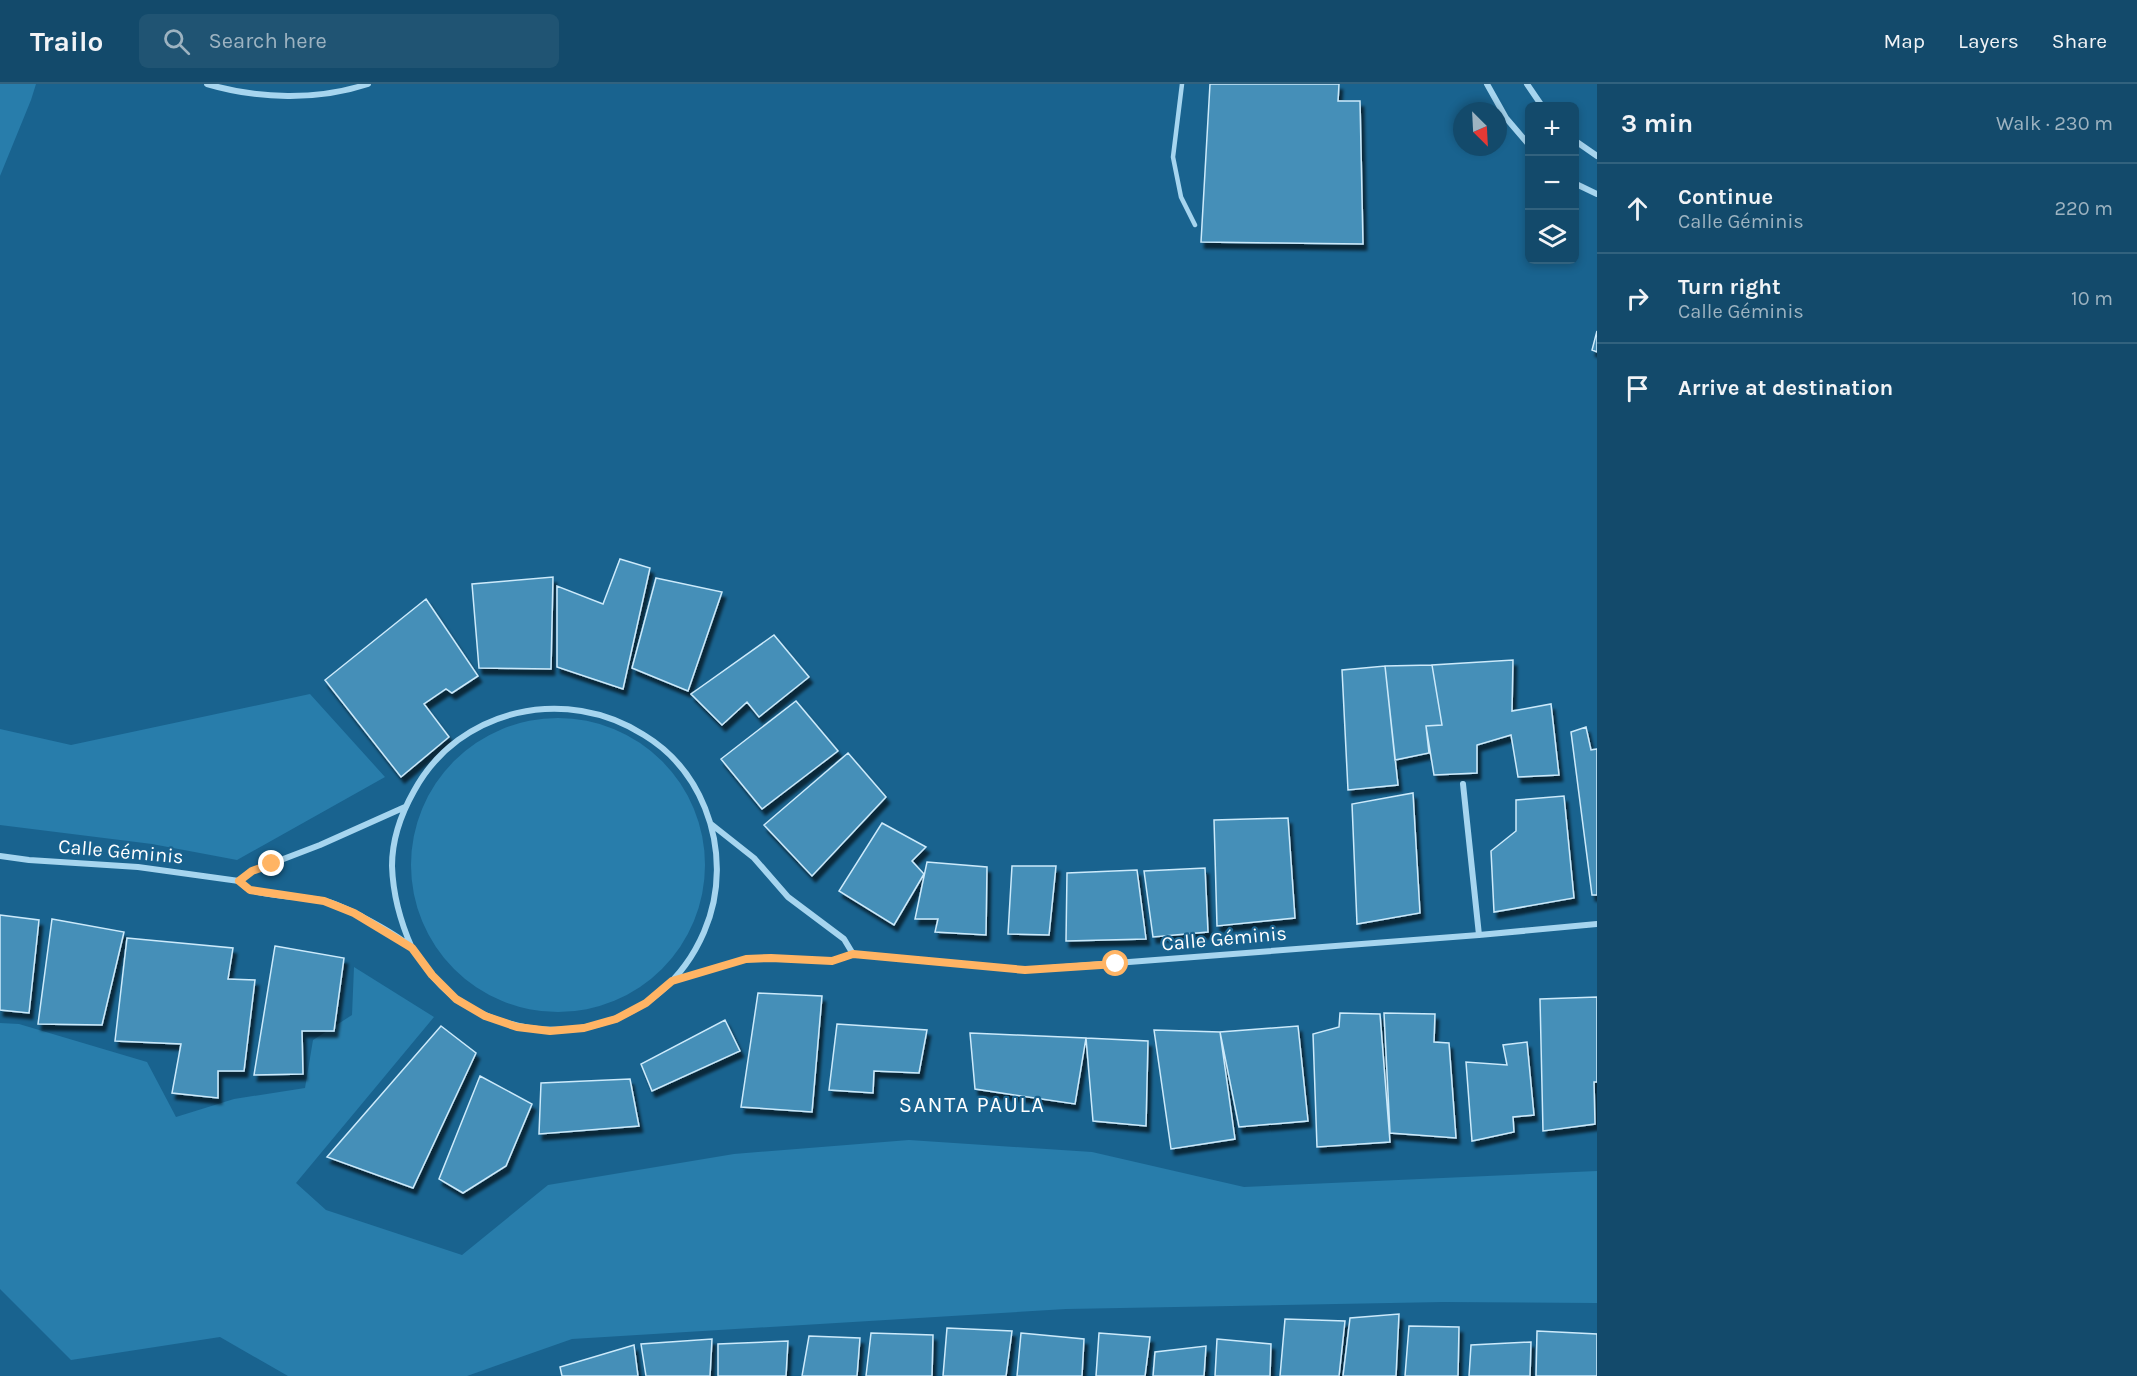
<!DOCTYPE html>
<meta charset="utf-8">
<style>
body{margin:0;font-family:Karla,sans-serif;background:#205473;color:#f1f3f6}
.controls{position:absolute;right:18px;top:18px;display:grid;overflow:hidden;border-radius:9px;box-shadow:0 3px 9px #0003}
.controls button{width:54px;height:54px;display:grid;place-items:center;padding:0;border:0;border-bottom:2px solid #32627e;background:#134a6b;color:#f1f3f6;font:30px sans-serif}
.compass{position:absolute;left:1453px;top:18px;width:54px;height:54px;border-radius:50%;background:#134a6b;box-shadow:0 3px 9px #0003;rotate:156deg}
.stop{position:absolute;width:18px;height:18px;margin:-14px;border:4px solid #ffb464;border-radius:50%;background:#fff}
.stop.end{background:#ffb464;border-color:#fff;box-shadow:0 2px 6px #0008}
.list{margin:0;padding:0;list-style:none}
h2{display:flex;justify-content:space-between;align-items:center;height:78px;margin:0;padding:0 24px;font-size:26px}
h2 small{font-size:20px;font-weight:400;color:#9db3c1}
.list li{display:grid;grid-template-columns:39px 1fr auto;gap:18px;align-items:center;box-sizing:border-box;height:90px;padding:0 24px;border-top:2px solid #32627e}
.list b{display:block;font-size:22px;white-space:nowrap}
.list p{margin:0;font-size:20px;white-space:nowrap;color:#9db3c1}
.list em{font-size:20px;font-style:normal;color:#9db3c1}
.icon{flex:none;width:33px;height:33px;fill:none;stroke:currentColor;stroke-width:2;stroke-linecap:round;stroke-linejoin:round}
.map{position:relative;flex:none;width:1597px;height:1292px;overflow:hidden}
header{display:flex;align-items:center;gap:36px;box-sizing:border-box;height:84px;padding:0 30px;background:#134a6b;border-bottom:2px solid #32627e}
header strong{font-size:28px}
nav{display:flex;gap:33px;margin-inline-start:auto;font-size:21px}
.search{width:420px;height:54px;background:#205473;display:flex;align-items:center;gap:15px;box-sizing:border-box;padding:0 21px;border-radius:9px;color:#9db3c1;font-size:22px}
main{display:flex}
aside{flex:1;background:#134a6b}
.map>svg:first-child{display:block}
.green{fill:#287dab}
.building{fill:#458fb8;stroke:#cceafb;stroke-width:1.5;filter:url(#shadow)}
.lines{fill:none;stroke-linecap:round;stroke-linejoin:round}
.lane{stroke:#a6d5ef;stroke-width:4.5}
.street{stroke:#a6d5ef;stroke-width:6}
.route{stroke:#ffb464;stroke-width:8}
.labels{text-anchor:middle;stroke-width:4.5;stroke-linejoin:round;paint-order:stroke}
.street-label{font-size:20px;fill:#fff;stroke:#19638f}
.quarter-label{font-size:22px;letter-spacing:1.5px;fill:#fff;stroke:#19638f}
</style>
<header>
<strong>Trailo</strong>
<div class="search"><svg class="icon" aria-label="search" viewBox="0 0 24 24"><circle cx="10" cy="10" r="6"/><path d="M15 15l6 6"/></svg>Search here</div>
<nav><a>Map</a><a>Layers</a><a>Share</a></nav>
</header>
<main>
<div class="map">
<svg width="1597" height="1292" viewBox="0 0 1597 1292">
<defs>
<filter id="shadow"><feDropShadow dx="3.5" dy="6" stdDeviation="1.5" flood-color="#0009"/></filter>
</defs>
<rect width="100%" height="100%" fill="#19638f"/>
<path class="green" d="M0,0h36l-5,16 -31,76z
M310,610l75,83 -148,83 -85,-16 -152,-19v-96l71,16z
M411 781a147 147 0 1 1 294 0a147 147 0 1 1-294 0Z
M354,883l80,50 -138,166 30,27 136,45 86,-70 186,-31 175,-14 183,12 152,35 353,-16v132l-154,-1 -377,7 -494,30 -105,37h-179l-68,-39 -149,23 -71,-71v-266l19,1 128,38 29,55 58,-18 71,-11 8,-48 39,-25z"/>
<path class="building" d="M1210,0h129l-1,17h22l3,143 -162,-2z
M1597,247v21l-5,-2z
M620,475l30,9 -27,121 -66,-22v-81l46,18z
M553,493l-2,92 -72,-1 -7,-84z
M656,494l66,14 -34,99 -56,-23z
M426,515l52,77 -26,17 -6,-4 -22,15 25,33 -48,40 -76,-97z
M774,551l35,42 -50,40 -12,-15 -25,23 -31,-31z
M1513,576l-1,51 39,-7 8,71 -41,2 -7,-42 -34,10v28l-43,2 -8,-49 16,-1 -10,-60z
M1432,581l10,60 -16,1 3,27 -34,7 -10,-94z
M1385,582l13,119 -50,5 -6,-120z
M796,617l42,50 -76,58 -41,-50z
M1586,643l5,23 6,-1v146h-5l-21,-163z
M848,669l38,44 -74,79 -48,-51z
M1413,709l7,120 -63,11 -5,-120z
M1564,712l10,102 -80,14 -3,-61 25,-20v-31z
M1288,734l7,100 -78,8 -3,-106z
M882,739l44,24 -14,14 12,13 -30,51 -55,-34z
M927,778l60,5 -1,68 -51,-3 3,-13h-23z
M1012,782h44l-7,69 -41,-1z
M1205,784l3,64 -55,5 -9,-66z
M1137,786l9,69 -80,2 1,-68z
M0,831l39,5 -10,93 -29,-3z
M52,835l72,13 -22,93 -64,-1z
M127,854l106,10 -5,31 27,1 -11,91h-26v27l-46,-5 9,-49 -66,-3z
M275,862l69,12 -10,73h-32l1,43 -49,1z
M758,909l64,3 -10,116 -71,-5z
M1597,913v85h-3l1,42 -52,7 -3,-132z
M1340,929l40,1 10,128 -73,5 -4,-113 26,-7z
M1384,929l51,1 -1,28 15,1 7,95 -66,-5z
M725,936l15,31 -88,40 -11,-27z
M837,940l90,6 -8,43 -45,-2 -1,22 -44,-3z
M441,942l35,27 -63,135 -86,-31z
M1298,942l10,95 -69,6 -19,-95z
M1154,946l66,2 15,107 -64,10z
M970,949l116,5 -11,66 -100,-15z
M1086,954l62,3 -2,85 -53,-5z
M1527,958l7,73 -21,2 1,15 -42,9 -6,-79 41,3 -4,-20z
M480,992l52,28 -26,62 -43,27 -24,-14z
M630,995l9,47 -100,8 2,-51z
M1399,1230l-3,62h-53l7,-58z
M1285,1235l60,2 -6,55h-59z
M1409,1242l50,1 -1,49h-53z
M947,1244l65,3 -6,45h-63z
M1537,1247l60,3v42h-61z
M871,1249l62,2 -1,41h-66z
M1021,1249l63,6 -2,37h-65z
M1099,1249l51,4 -5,39h-49z
M809,1252l51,2 -3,38h-55z
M712,1255l-2,37h-64l-5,-32z
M1217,1255l54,5 -1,32h-55z
M788,1257l-2,35h-68v-32z
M1531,1258l-1,34h-61l2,-31z
M634,1261l4,31h-76l-2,-9z
M1206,1262l-2,30h-51l2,-24z"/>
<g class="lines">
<path class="lane" d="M1182,0l-9,73 8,40 14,28"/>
<path class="street" d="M207,0c51,15 110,17 161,0
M1487,0l19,34 24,28
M1527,0l15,22
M1574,56l23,16
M1574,99l23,11
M1463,700l16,151
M711,740l43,34 34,39 56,42 9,15
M0,772l29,4 109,7 101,14c3,3 6,6 9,8 10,6 56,8 72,11 13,2 27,9 39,15 17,9 37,19 52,32 7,6 12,17 18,24 7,11 19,22 30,30 87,56 203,29 245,-69 17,-39 17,-84 1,-124 -12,-30 -33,-56 -61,-73 -78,-50 -185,-27 -230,56 -13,23 -22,49 -22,75 1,30 8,55 20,82
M239,797l13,-10 68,-26 85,-38
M673,897l73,-22 25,-1 62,3 20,-7 172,16 454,-35 118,-11"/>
</g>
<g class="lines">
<path class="route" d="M272,780l-20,7 -13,10 11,9 74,11 30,12 58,35 20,27 24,24 29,17 32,11 33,4 34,-3 32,-9 30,-16 26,-22 74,-22 25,-1 61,3 21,-7 172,16 91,-6"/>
</g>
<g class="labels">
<g class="street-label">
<text transform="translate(121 767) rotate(5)" y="7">Calle Géminis</text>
<text transform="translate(1224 854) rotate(-5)" y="7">Calle Géminis</text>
</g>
<g class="quarter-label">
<text x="972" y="1028">SANTA PAULA</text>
</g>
</g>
</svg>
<div class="controls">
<button>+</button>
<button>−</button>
<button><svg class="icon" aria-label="layers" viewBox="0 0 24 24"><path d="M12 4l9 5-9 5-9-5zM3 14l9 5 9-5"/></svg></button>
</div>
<svg class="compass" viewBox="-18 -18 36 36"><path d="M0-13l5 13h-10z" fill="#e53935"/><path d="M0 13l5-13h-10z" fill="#9db3c1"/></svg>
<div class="stop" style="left:1116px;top:880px"></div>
<div class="stop end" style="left:272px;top:780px"></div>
</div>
<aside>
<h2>3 min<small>Walk · 230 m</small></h2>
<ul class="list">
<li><svg class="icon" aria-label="ahead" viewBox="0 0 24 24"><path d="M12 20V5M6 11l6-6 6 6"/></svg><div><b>Continue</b><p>Calle Géminis</p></div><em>220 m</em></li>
<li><svg class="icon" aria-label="right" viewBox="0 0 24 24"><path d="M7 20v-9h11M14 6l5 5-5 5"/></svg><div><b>Turn right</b><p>Calle Géminis</p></div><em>10 m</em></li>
<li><svg class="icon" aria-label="arrive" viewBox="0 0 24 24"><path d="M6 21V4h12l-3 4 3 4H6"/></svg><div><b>Arrive at destination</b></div></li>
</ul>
</aside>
</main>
